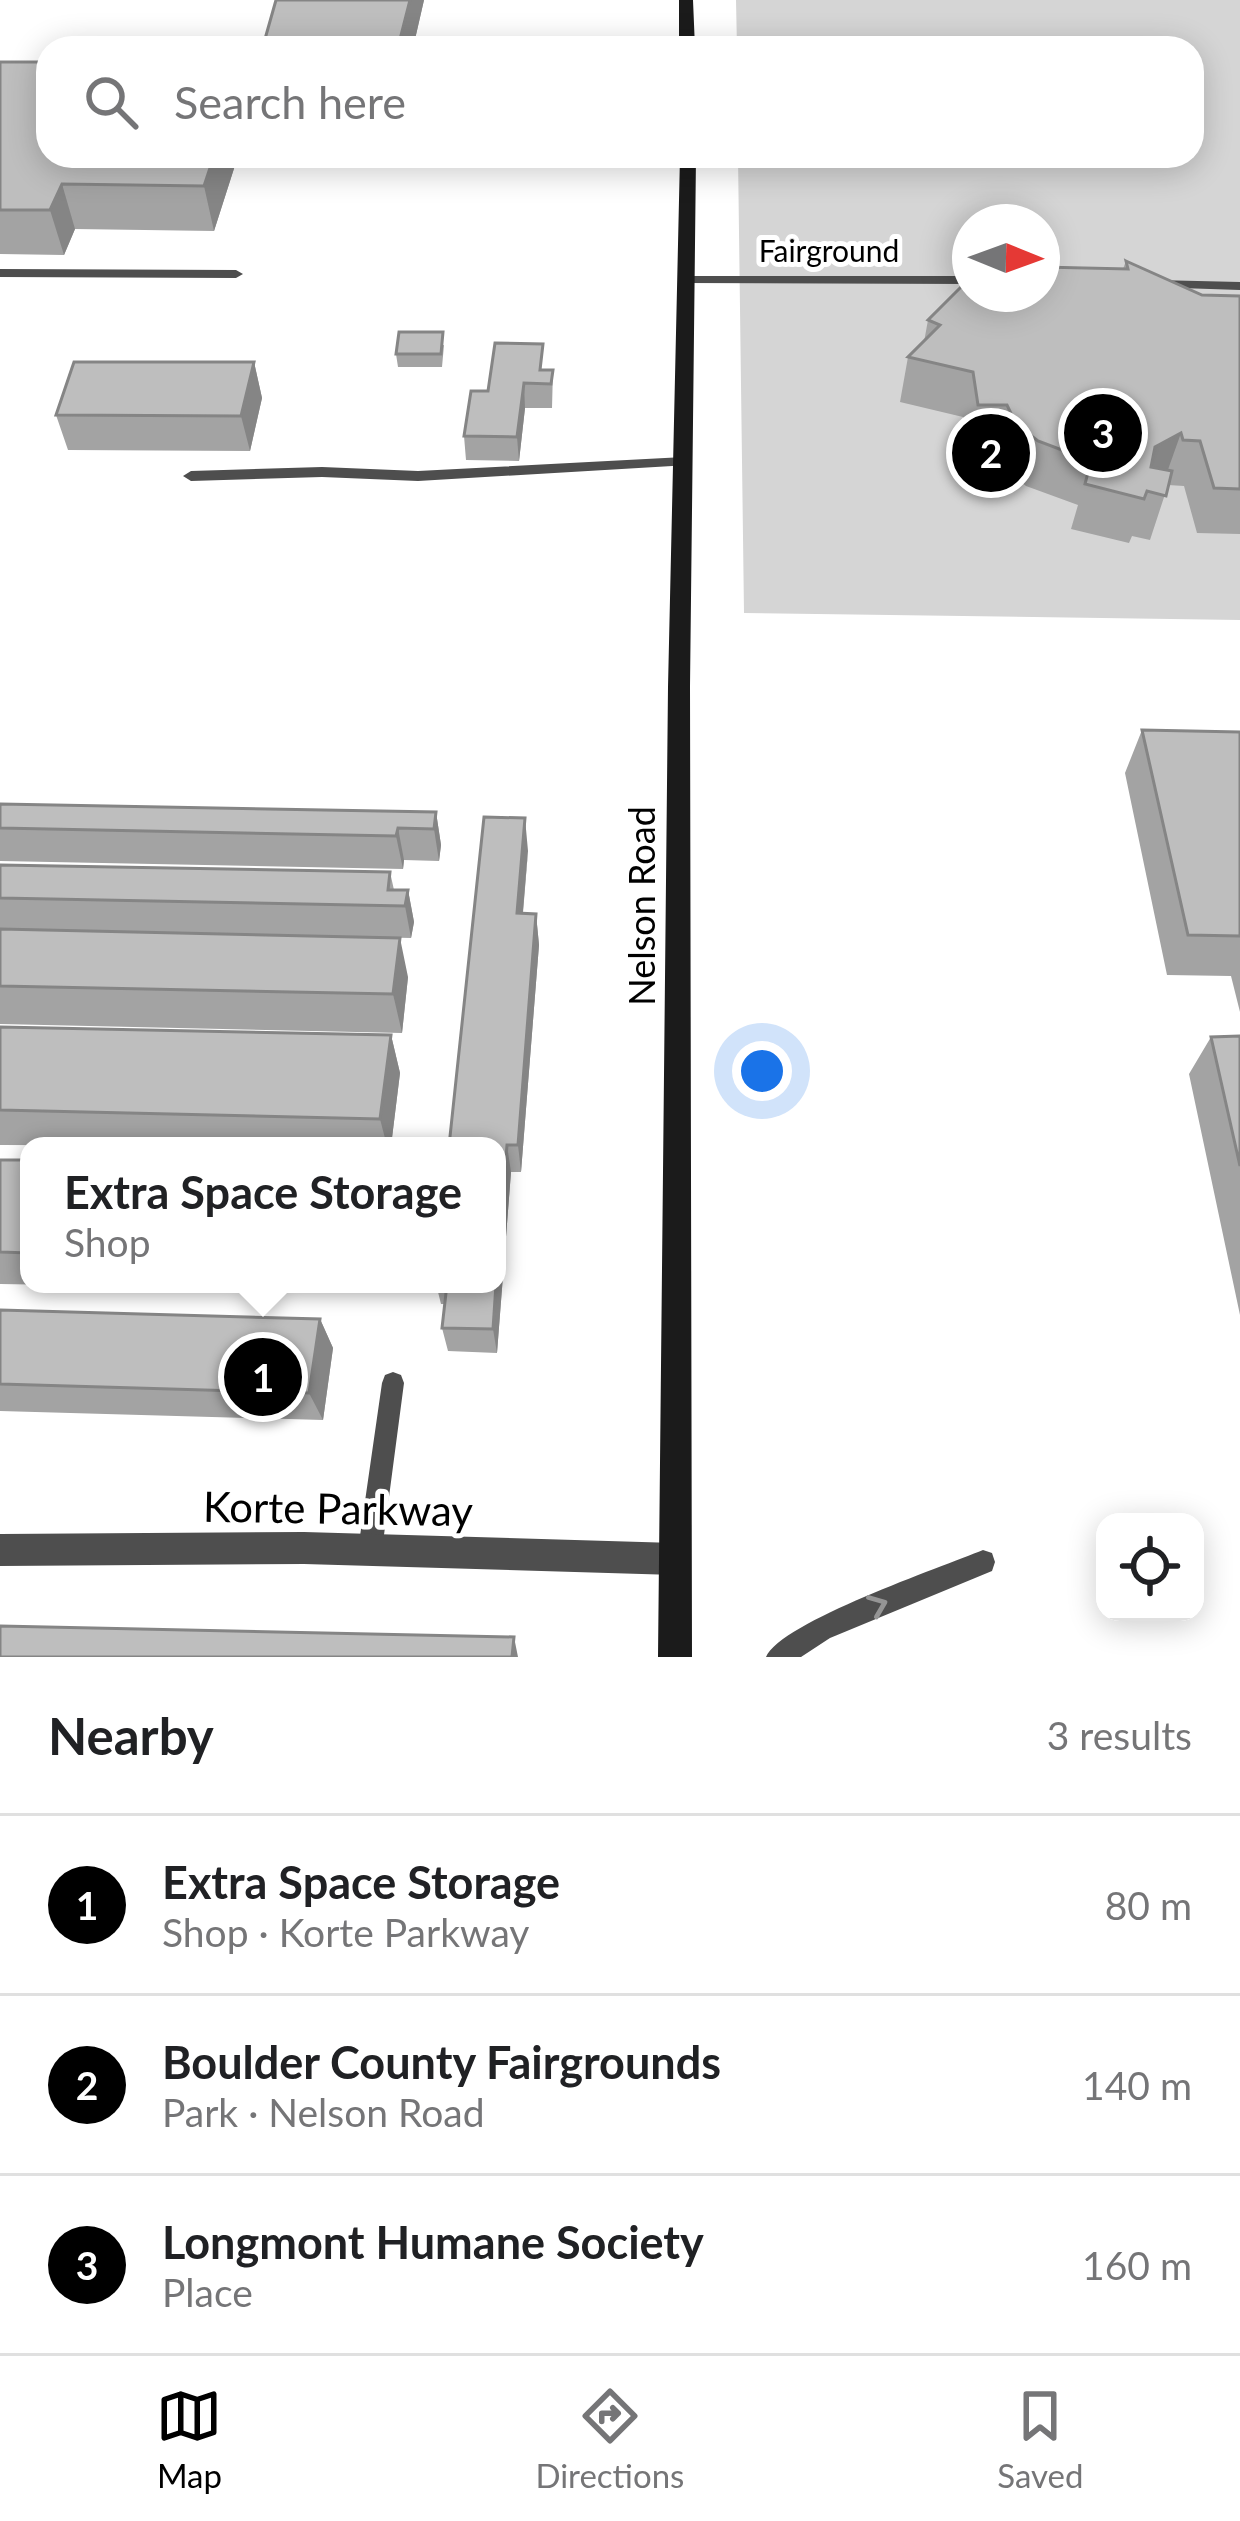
<!DOCTYPE html>
<meta charset="utf-8">
<style>
body{margin:0;font-family:Lato,sans-serif;background:#f6f6f6;color:#202124}
.controls{position:absolute;right:36px;bottom:36px;display:grid;overflow:hidden;border-radius:24px;box-shadow:0 6px 30px #0003}
.controls button{width:108px;height:108px;display:grid;place-items:center;padding:0;border:0;border-bottom:3px solid #e0e0e0;background:#fff;color:#202124;font:60px sans-serif}
.compass{position:absolute;left:952px;top:204px;width:108px;height:108px;border-radius:50%;background:#fff;box-shadow:0 6px 30px #0003;rotate:91deg}
.you{position:absolute;left:762px;top:1071px;width:42px;height:42px;margin:-30px;border:9px solid #fff;border-radius:50%;background:#1a73e8;box-shadow:0 0 0 18px #1a73e833}
.badge{display:grid;place-items:center;width:78px;height:78px;border-radius:50%;background:#000;color:#fff;font-size:39px;font-weight:700}
.pin{position:absolute;translate:-50% -50%;border:6px solid #fff;box-shadow:0 3px 12px #0006}
.popup{position:absolute;left:20px;top:1137px;width:486px;height:156px;box-sizing:border-box;display:grid;place-content:center;border-radius:24px;background:#fff;filter:drop-shadow(0 3px 9px #0005);font-size:39px;white-space:nowrap;color:#757577}
.popup b{font-size:45px;color:#202124}
.popup::after{content:'';position:absolute;left:50%;top:100%;margin-left:-24px;border:24px solid transparent;border-top-color:#fff}
.list{margin:0;padding:0;list-style:none}
h2{display:flex;justify-content:space-between;align-items:center;height:156px;margin:0;padding:0 48px;font-size:51px}
h2 small{font-size:39px;font-weight:400;color:#757577}
.list li{display:grid;grid-template-columns:78px 1fr auto;gap:36px;align-items:center;box-sizing:border-box;height:180px;padding:0 48px;border-top:3px solid #e0e0e0}
.list b{display:block;font-size:45px;white-space:nowrap}
.list p{margin:0;font-size:39px;white-space:nowrap;color:#757577}
.list em{font-size:39px;font-style:normal;color:#757577}
.icon{flex:none;width:66px;height:66px;fill:none;stroke:currentColor;stroke-width:2;stroke-linecap:round;stroke-linejoin:round}
.map{position:relative;flex:none;width:1240px;height:1657px;overflow:hidden}
.search{position:absolute;background:#fff;box-shadow:0 6px 30px #0003;left:36px;right:36px;top:36px;height:132px;display:flex;align-items:center;gap:30px;box-sizing:border-box;padding:0 42px;border-radius:36px;color:#757577;font-size:45px}
.sheet{height:696px;background:#fff}
nav{display:flex;justify-content:space-around;align-items:center;box-sizing:border-box;height:168px;border-top:3px solid #e0e0e0;background:#fff;font-size:33px;color:#757577}
nav a{display:grid;justify-items:center;gap:6px}
nav .on{color:#000}
.map>svg:first-child{display:block}
.green{fill:#d5d5d5;fill-rule:evenodd}
.lines{fill:none;stroke-linecap:round;stroke-linejoin:round}
.service{fill:#4e4e4e;fill-rule:evenodd}
.minor{fill:#4e4e4e;fill-rule:evenodd}
.secondary{fill:#1b1b1b;fill-rule:evenodd}
.wall{fill:#a3a3a3}
.shaded-wall{fill:#858585}
.building{fill:#bebebe;stroke:#858585;stroke-width:3}
.oneway{stroke:#959595}
.labels{text-anchor:middle;stroke-width:10;stroke-linejoin:round;paint-order:stroke}
.far-street-label{font-size:30px;fill:#000;stroke:#fff}
.street-label{font-size:36px;fill:#000;stroke:#fff}
.near-street-label{font-size:42px;fill:#000;stroke:#fff}
</style>
<div class="map">
<svg width="1240" height="1657" viewBox="0 0 1240 1657">
<rect width="100%" height="100%" fill="#fff"/>
<path class="green" d="M736,0h504v620l-496,-7 -6,-457h454v-108h-455zM970,222h72v72h-72z"/>
<g class="lines">
<path class="service" d="M0,269l236,1 7,4 -7,4 -236,-1z
M689,276h281v8l-286,-1v-6z
M1155,280l85,2v8l-90,-3 -2,-3z
M684,457l5,2v6l-271,16 -96,-4 -131,4 -8,-5 8,-5 131,-4 96,4z
M393,1372l8,3 3,8 -22,167 -3,9 -9,3 -9,-3 -3,-9 24,-167 3,-8z
M983,1550l9,3 3,9 -3,9 -162,67 -29,19h-35c15,-35 176,-90 217,-107z"/>
<path class="minor" d="M304,1532l371,11 11,5 5,11 -5,11 -11,5 -371,-11 -304,2v-32z"/>
<path class="secondary" d="M679,0h14l2,48h-16z
M680,156h16l-6,531 2,970h-34l10,-970z"/>
</g>
<path class="wall" d="M424,0l-11,48h-150v-2z
M0,62l48,94h190l-24,75 -139,-2 -11,26 -64,-1z
M1126,261l76,34 38,1v238l-43,-1 -13,-47 -16,-1 -18,55 -18,-4 -3,7 -58,-14 7,-24 -52,-19 -21,-17 -9,-19h-28l-5,-33 -63,-15 8,-45 16,-15 4,-22 195,-51z
M444,345l-2,22h-44l-2,-13z
M254,362l8,36 -12,53 -182,-1 -12,-35z
M544,370h9l-1,38h-27l-6,53 -53,-1 -2,-24 24,-45z
M1142,730l98,2v280l-9,-36 -64,-1 -42,-202z
M0,804l436,8 5,33 -2,16 -35,-1 -1,9 -403,-8z
M528,851l-5,62 13,1 3,31 -18,227h-10l-14,181 -49,-2 -6,-23 2,-24h-3l-5,-20h61v-138z
M0,865l390,7 4,18h14l6,32 -3,16 -411,-9z
M0,929l408,48 -6,56 -402,-9z
M0,1027l391,8 9,38 -9,73 -391,-1z
M1240,1036v279l-51,-241 22,-37z
M0,1160h29v124h270l-1,5 -298,-5z
M0,1310l320,9 13,29 -10,72 -323,-9z"/>
<path class="shaded-wall" d="M410,0h14l-11,48h-15z
M214,156h24l-24,75 -10,-45z
M62,184l13,45 -11,26 -14,-45z
M254,362l8,36 -12,53 -9,-35z
M524,383l1,25 -6,53 -2,-24z
M1181,433l-16,45 -25,14 15,-45z
M436,812l5,33 -2,16 -5,-32z
M525,818l3,33 -8,94 -3,-32z
M398,828l6,32 -1,9 -7,-33z
M408,890l6,32 -3,16 -6,-32z
M536,914l3,31 -18,227 -3,-27z
M400,938l8,39 -6,56 -9,-39z
M391,1035l9,38 -9,73h-4l-7,-27z
M507,1145l4,27 -14,181 -4,-24z
M320,1319l13,29 -10,72 -14,-27z
M514,1637l4,20h-6z"/>
<path class="building" d="M276,0h134l-12,47 -135,-1z
M0,62h48v94h166l-10,30 -142,-2 -12,26h-50z
M1126,261l76,34 38,1v193l-26,-1 -14,-47 -17,-1 -2,-7 -26,14 -4,20 21,4 -6,25 -19,-5 -3,8 -59,-15 6,-23 -53,-20 -22,-17 -9,-19h-29l-5,-33 -65,-15 32,-32 -12,-5 42,-42v16h72v-27l86,2z
M399,332h44l-2,22h-45z
M495,343l48,1 -3,26h13l-2,14 -27,-1 -7,54 -53,-1 7,-45h17z
M74,362h180l-13,54 -185,-1z
M1142,730l98,2v204l-52,-1z
M0,804l436,8 -2,17 -36,-1 -2,8 -396,-8z
M484,817l41,1 -8,95 19,1 -18,231h-11l-10,130v-129h-48z
M0,865l390,7 -2,18h20l-3,16 -405,-8z
M0,929l400,9 -7,56 -393,-8z
M0,1027l391,8 -11,84 -380,-9z
M1240,1036v130l-29,-129z
M0,1160h29v93l-29,-1z
M447,1284h49l-3,45 -51,-1z
M0,1310l320,9 -11,74 -309,-9z
M0,1626l514,11 -2,20h-512z"/>
<defs><path id="oneway-chevron" d="M-2-3.5L2.5 0L-2 3.5" fill="none" stroke-width="1.6" stroke-linecap="round" stroke-linejoin="round" transform="scale(3)"/></defs>
<use class="oneway" href="#oneway-chevron" transform="translate(878 1605) rotate(-22)"/>
<g class="labels">
<g class="far-street-label">
<text x="829" y="262">Fairground</text>
</g>
<g class="street-label">
<text transform="translate(642 906) rotate(-90)" y="13">Nelson Road</text>
</g>
<g class="near-street-label">
<text transform="translate(338 1509) rotate(1)" y="15">Korte Parkway</text>
</g>
</g>
</svg>
<div class="controls">
<button><svg class="icon" aria-label="locate" viewBox="0 0 24 24"><circle cx="12" cy="12" r="6"/><path d="M12 2v4M12 18v4M2 12h4M18 12h4"/></svg></button>
</div>
<svg class="compass" viewBox="-18 -18 36 36"><path d="M0-13l5 13h-10z" fill="#e53935"/><path d="M0 13l5-13h-10z" fill="#757577"/></svg>
<div class="you"></div>
<div class="pin badge" style="left:263px;top:1377px">1</div>
<div class="popup"><b>Extra Space Storage</b>Shop</div>
<div class="pin badge" style="left:991px;top:453px">2</div>
<div class="pin badge" style="left:1103px;top:433px">3</div>
<div class="search"><svg class="icon" aria-label="search" viewBox="0 0 24 24"><circle cx="10" cy="10" r="6"/><path d="M15 15l6 6"/></svg>Search here</div>
</div>
<section class="sheet">
<h2>Nearby<small>3 results</small></h2>
<ul class="list">
<li><span class="badge">1</span><div><b>Extra Space Storage</b><p>Shop · Korte Parkway</p></div><em>80 m</em></li>
<li><span class="badge">2</span><div><b>Boulder County Fairgrounds</b><p>Park · Nelson Road</p></div><em>140 m</em></li>
<li><span class="badge">3</span><div><b>Longmont Humane Society</b><p>Place</p></div><em>160 m</em></li>
</ul>
</section>
<nav>
<a class="on"><svg class="icon" aria-label="map" viewBox="0 0 24 24"><path d="M3 6l6-2 6 2 6-2v14l-6 2-6-2-6 2zM9 4v14M15 6v14"/></svg>Map</a>
<a><svg class="icon" aria-label="directions" viewBox="0 0 24 24"><path d="M12 3l9 9-9 9-9-9zM9 14v-3h6M13 9l2 2-2 2"/></svg>Directions</a>
<a><svg class="icon" aria-label="saved" viewBox="0 0 24 24"><path d="M7 4h10v16l-5-4-5 4z"/></svg>Saved</a>
</nav>
